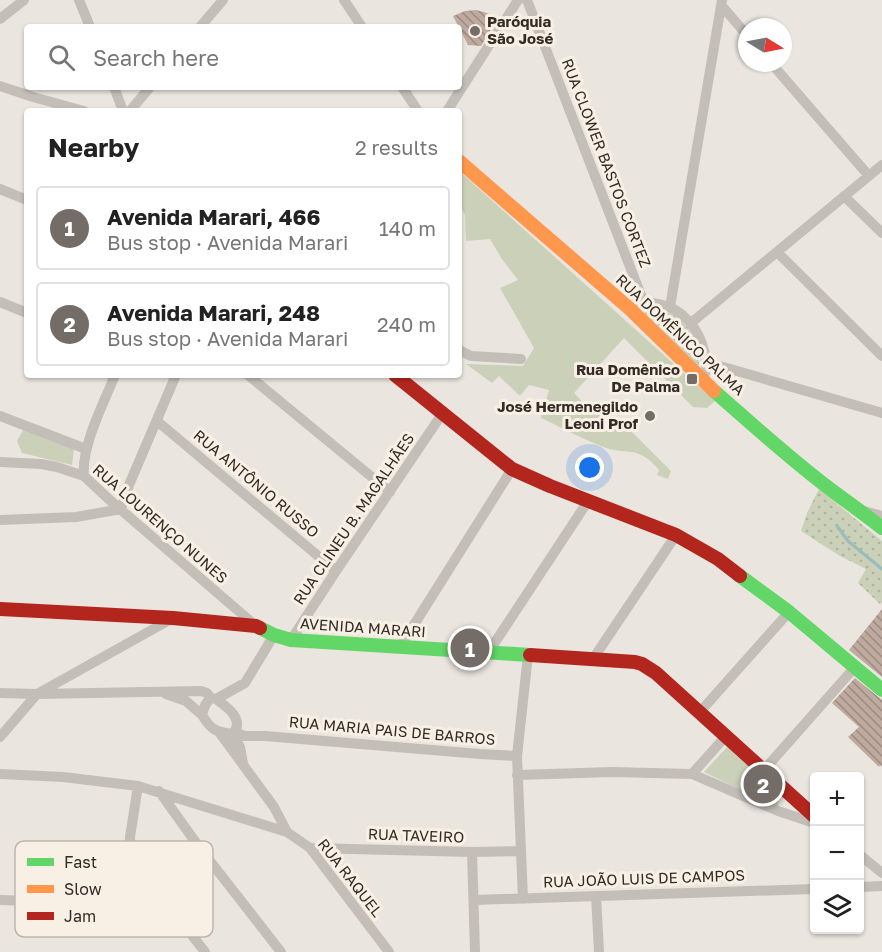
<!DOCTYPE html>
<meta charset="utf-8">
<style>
body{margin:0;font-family:"Golos Text",sans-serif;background:#f6f6f6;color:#222}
.controls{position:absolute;right:18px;bottom:18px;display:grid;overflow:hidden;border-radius:6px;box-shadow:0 2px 4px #0004}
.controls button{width:54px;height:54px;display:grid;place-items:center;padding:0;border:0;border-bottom:2px solid #e0e0e0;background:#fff;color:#222;font:30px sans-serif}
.compass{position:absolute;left:738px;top:18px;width:54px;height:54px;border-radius:50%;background:#fff;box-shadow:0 2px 4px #0004;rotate:100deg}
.you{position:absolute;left:590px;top:468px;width:21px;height:21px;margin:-15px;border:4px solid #fff;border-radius:50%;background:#1a73e8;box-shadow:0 0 0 9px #1a73e833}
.badge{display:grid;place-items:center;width:39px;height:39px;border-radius:50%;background:#746c67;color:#fff;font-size:20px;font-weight:700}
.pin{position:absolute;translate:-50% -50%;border:3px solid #fff;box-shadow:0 2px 6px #0006}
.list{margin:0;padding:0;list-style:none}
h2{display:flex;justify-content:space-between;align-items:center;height:78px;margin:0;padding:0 24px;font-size:26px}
h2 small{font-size:20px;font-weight:400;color:#767676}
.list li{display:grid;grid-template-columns:39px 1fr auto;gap:18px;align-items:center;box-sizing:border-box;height:84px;margin:0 12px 12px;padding:0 12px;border:2px solid #e0e0e0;border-radius:6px}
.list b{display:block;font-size:22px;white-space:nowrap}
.list p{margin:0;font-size:20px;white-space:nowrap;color:#767676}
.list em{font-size:20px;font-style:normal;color:#767676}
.icon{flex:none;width:33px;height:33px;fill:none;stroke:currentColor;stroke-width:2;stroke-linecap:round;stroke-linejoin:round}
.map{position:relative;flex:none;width:882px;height:952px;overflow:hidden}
.search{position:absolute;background:#fff;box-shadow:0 2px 4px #0004;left:24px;top:24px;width:438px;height:66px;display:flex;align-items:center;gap:15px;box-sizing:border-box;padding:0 21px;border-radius:6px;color:#767676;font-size:22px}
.panel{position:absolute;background:#fff;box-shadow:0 2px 4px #0004;left:24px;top:108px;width:438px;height:270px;border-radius:6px}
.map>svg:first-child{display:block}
.green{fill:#cbd0b8}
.park{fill:url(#park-dots)}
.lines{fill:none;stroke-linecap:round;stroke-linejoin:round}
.stream{stroke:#9abcbc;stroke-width:3}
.building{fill:url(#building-back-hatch)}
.street{stroke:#c4beb8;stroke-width:10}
.fast{stroke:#63d668;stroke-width:14}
.slow{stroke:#ff974d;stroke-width:14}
.jam{stroke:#b3261e;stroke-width:14}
.poi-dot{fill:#746c67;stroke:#f9f0e5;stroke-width:2}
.labels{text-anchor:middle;stroke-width:6;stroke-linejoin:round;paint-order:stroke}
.poi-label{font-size:15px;font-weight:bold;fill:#342b26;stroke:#f9f0e5;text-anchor:end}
.street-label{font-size:15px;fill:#342b26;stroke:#f9f0e5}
.key{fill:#f9f0e5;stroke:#beb5ac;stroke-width:1.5}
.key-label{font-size:16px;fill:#342b26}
</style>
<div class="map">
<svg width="882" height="952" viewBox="0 0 882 952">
<defs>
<pattern id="park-dots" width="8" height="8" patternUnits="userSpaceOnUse" patternTransform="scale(1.5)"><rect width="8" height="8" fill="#cbd0b8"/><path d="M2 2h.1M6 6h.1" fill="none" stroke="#afb39e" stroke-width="1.8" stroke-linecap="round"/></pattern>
<pattern id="building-back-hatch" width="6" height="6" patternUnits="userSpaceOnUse" patternTransform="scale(1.5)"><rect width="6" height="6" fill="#bfaaa0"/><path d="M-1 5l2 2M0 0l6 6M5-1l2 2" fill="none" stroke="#9c8b82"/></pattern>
</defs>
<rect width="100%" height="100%" fill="#ebe5df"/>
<path class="green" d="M459,171l256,230 -8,7 -14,-1 -69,-69 -50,55 16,17 43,23 38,38 -3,8 -11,-4 2,-5c-22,-27 -33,-13 -58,-24 -21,-8 -40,-19 -60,-28l8,-28 -20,-5 -9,11 -21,-20 -7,7 -26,-19 57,2 11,-18 -34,-60 18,-8 -16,-21 -12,-20 -24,2 -1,-26 -6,-12z
M27,423l48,18 -3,24 -50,-12 -5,-12z
M727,747l52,45 -1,16 -74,-36z"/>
<path class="park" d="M654,309c32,1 46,33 45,61l-58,-56z
M819,489l63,52v61l-2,2 -22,-21 8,-14 -26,-13 -39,-25 6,-18z"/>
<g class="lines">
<path class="stream" d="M837,526l11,15 34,28"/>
</g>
<path class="building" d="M476,10l11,3 11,5 -17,28 -13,-1 -15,-29 12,-5z
M882,609v68l-33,-27z
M855,678l27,22v67l-2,-2 -1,2 -31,-30 11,-10 -27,-24z"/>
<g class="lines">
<path class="street" d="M79,0l11,27
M344,0l18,27
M527,0l117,303
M721,5l26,30
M0,19l24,-19
M200,27l23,-27
M771,63l98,113
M0,86l33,11 51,14
M114,87l9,24
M402,87l16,24
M130,111l20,-24
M447,111l71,-111
M0,189l27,11
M844,196l38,37
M777,252l105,104
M0,302l27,11
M638,305c10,-4 18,-2 28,1 23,7 38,32 40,56 0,6 -1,13 -3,19
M670,307l52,-307
M691,323l191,-158
M459,350l12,6 50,3
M706,362l176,51
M248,375l142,117
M0,416l86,33
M157,421l179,150
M0,462l41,2 16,3 27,9 29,27 143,123
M84,476c-3,-30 20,-73 31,-101
M864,511l18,5
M0,520l76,-3 45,-8 8,-24 47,-110
M291,640l45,-69 106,-157
M400,647l112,-178
M488,653l100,-152
M593,659l83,-124
M0,693l37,1 164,-3 6,2 4,5
M166,694l20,7 16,14
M216,699c11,8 29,20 17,35 -17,-2 -22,-4 -31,-19 2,-7 3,-13 9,-17l5,1 29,-16 29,-48
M699,713l90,-101
M219,732l55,75 13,25 23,16 79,104
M236,732l8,4h21l215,18 37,2
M233,734l7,13 3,16
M0,737l37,-43 136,-76
M764,770l91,-103
M0,774l63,3 75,9 149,46
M692,774l34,-38
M517,775l95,-3 80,2 86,37 36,12
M138,786l-8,51v9l7,19 68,87
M159,791l40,56 82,105
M310,848l162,4 49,-1
M472,852l3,100
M860,855l22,18
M860,887l22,-1
M596,896l3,56
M523,899l-6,-143 11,-101
M0,900l168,5
M474,900l340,-11"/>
<path class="fast" d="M714,391c39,34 78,70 120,101 16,12 32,23 48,36
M740,576l49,36 93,78
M260,628l14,7 17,5 239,15"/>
<path class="slow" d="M459,161l171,148 84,82"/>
<path class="jam" d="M395,375l117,94 38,17 126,49 42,24 22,17
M0,609l173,9 83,8 4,2
M530,655l105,7 7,2 14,9 158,143"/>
</g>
<g class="poi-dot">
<circle cx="475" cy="31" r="6"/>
<rect x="686" y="373" width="12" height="12" rx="3"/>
<circle cx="650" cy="416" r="6"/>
</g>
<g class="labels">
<g class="poi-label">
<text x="487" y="27" text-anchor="start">Paróquia<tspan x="487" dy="17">São José</tspan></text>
<text x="680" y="375">Rua Domênico<tspan x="680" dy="17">De Palma</tspan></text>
<text x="638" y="412">José Hermenegildo<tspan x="638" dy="17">Leoni Prof</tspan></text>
</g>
<g class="street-label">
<text transform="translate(606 163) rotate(69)" y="5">RUA CLOWER BASTOS CORTEZ</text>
<text transform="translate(680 335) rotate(43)" y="5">RUA DOMÊNICO PALMA</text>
<text transform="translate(256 484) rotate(40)" y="5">RUA ANTÔNIO RUSSO</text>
<text transform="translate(354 519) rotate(-56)" y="5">RUA CLINEU B. MAGALHÃES</text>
<text transform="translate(160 524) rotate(41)" y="5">RUA LOURENÇO NUNES</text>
<text transform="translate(363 628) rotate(4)" y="5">AVENIDA MARARI</text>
<text transform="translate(392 731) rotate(5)" y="5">RUA MARIA PAIS DE BARROS</text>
<text transform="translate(416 836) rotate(2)" y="5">RUA TAVEIRO</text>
<text transform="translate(350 878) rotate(52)" y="5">RUA RAQUEL</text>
<text transform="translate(644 879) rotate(-2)" y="5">RUA JOÃO LUIS DE CAMPOS</text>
</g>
</g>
<rect x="15" y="841" width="198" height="96" rx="9" class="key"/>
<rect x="27" y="858" width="27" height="8" fill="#63d668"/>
<rect x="27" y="885" width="27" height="8" fill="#ff974d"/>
<rect x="27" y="912" width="27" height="8" fill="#b3261e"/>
<g class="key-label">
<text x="64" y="868">Fast</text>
<text x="64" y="895">Slow</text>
<text x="64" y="922">Jam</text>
</g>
</svg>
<div class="controls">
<button>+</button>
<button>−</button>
<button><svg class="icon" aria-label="layers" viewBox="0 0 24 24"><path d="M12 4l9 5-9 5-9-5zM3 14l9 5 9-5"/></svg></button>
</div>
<svg class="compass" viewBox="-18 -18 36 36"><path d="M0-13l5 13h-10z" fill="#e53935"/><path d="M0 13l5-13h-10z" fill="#767676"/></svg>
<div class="you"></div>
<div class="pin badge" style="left:470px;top:648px">1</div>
<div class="pin badge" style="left:763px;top:784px">2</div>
<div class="search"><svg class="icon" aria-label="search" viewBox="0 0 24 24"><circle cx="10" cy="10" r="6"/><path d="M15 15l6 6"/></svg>Search here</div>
<section class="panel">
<h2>Nearby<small>2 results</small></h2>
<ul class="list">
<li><span class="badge">1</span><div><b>Avenida Marari, 466</b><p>Bus stop · Avenida Marari</p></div><em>140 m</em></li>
<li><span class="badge">2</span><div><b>Avenida Marari, 248</b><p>Bus stop · Avenida Marari</p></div><em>240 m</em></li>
</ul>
</section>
</div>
